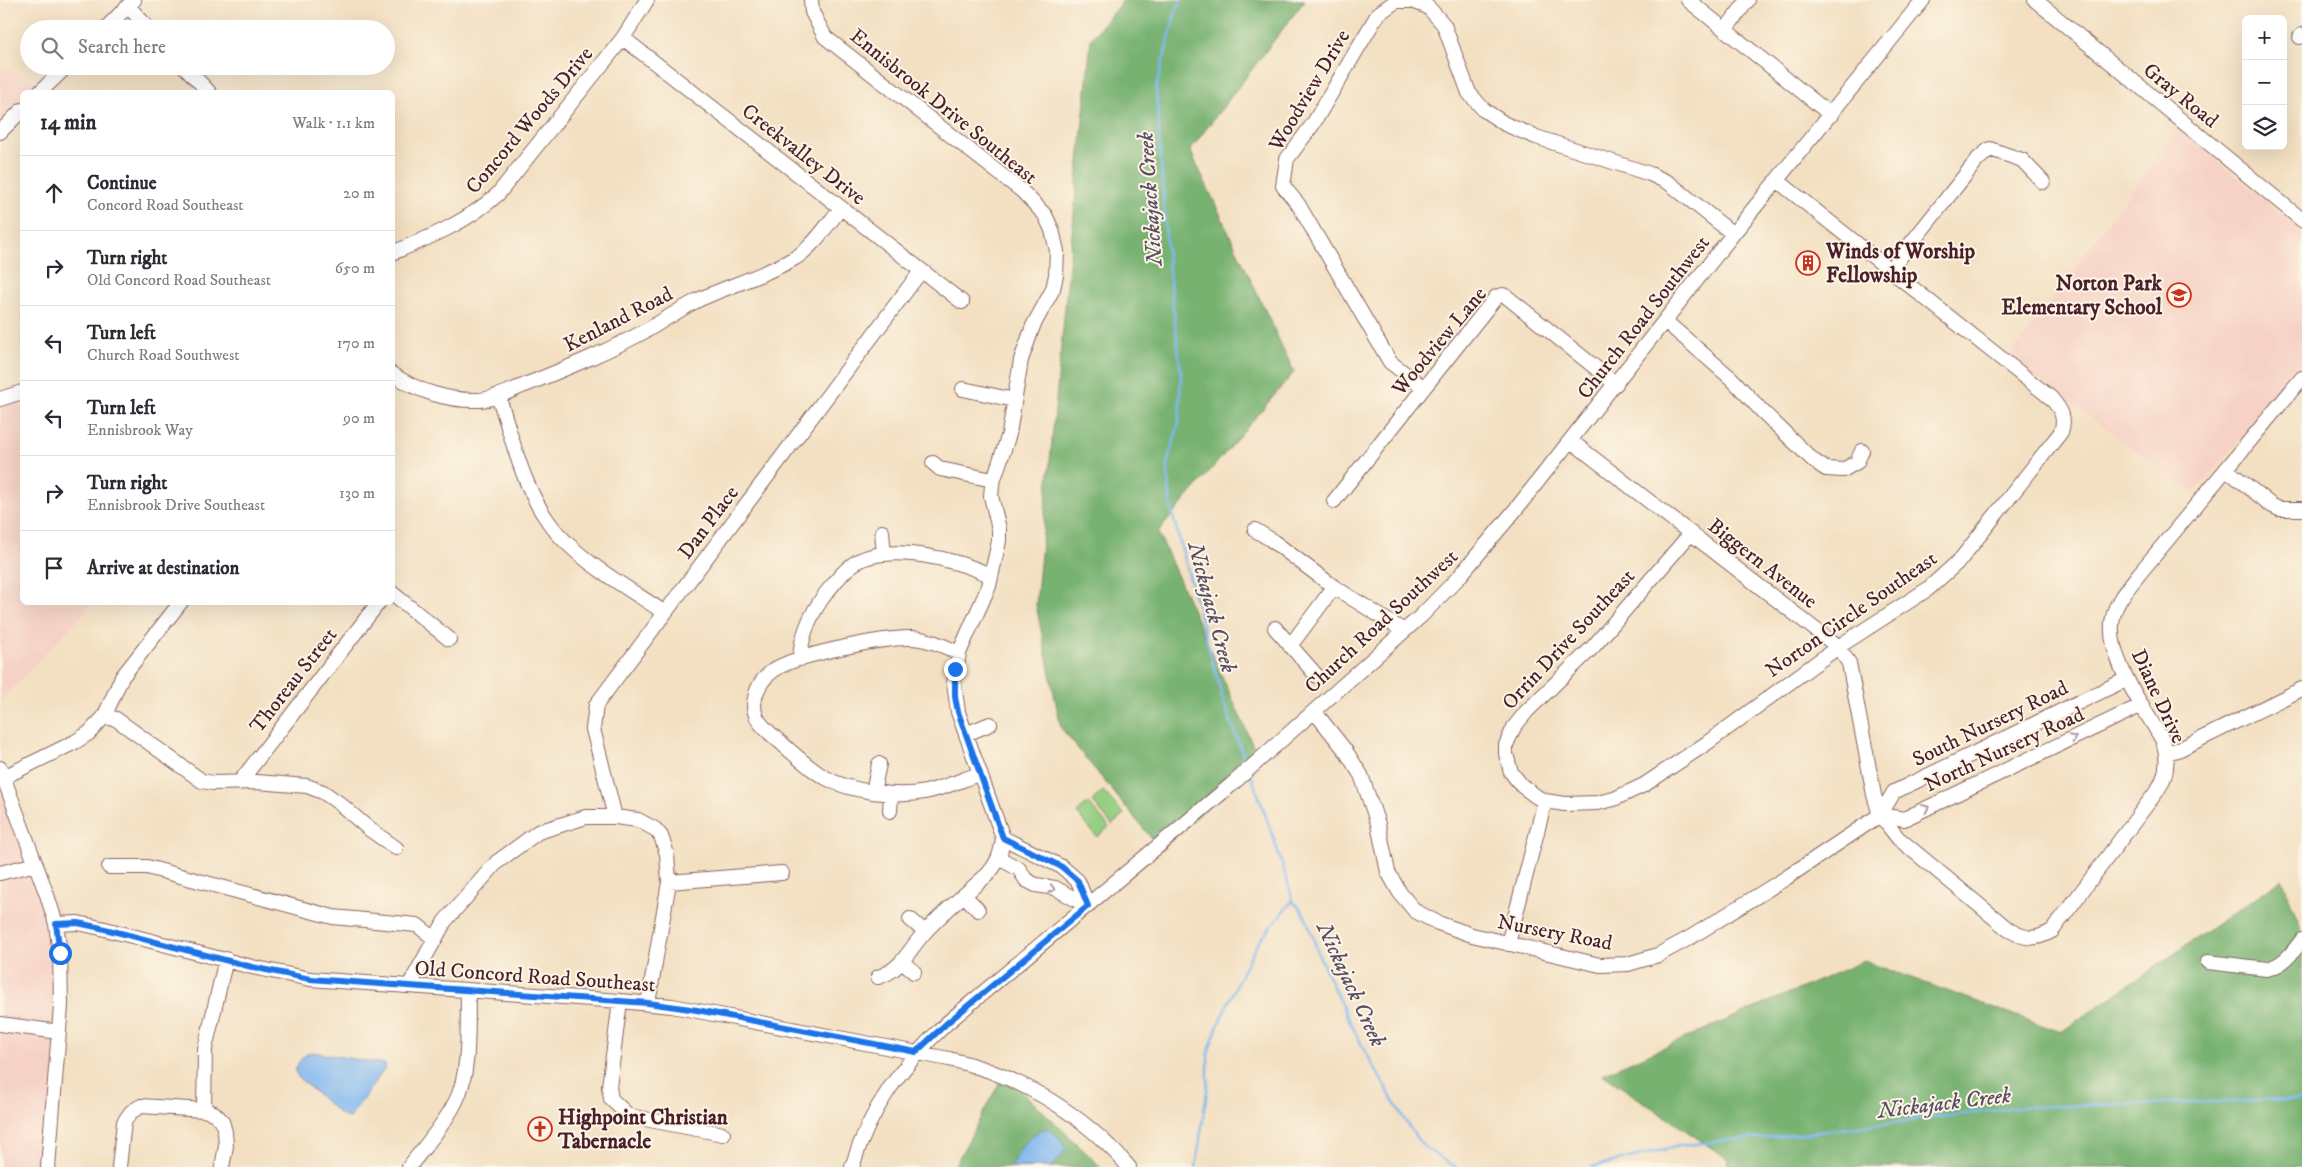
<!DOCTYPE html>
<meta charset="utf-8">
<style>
body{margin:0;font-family:"IM FELL DW Pica",serif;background:#f7f7f7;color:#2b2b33}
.controls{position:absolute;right:15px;top:15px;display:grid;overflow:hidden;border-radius:8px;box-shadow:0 5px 20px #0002}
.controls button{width:45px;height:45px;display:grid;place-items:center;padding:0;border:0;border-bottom:1px solid #e1e1e2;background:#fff;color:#2b2b33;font:25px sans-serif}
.stop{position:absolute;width:15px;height:15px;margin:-11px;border:4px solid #1a73e8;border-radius:50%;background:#fff}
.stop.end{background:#1a73e8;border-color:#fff;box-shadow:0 1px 5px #0008}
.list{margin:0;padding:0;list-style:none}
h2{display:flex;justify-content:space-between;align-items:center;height:65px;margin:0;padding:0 20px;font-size:21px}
h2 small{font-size:16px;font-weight:400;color:#7c7c81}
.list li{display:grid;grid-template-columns:32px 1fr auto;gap:15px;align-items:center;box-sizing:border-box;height:75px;padding:0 20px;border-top:1px solid #e1e1e2}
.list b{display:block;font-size:19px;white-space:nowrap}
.list p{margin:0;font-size:16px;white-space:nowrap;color:#7c7c81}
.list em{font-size:16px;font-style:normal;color:#7c7c81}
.icon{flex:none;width:28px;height:28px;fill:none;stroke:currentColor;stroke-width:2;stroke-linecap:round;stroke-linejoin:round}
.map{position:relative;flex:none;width:2302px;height:1167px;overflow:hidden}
.search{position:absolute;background:#fff;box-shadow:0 5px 20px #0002;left:20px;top:20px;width:375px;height:55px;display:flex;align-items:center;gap:12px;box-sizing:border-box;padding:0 18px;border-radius:28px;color:#7c7c81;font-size:19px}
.panel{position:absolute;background:#fff;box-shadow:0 5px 20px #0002;left:20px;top:90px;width:375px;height:515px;border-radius:8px}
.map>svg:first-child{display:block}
.built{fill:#f6d1c5}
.green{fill:#95cf83;stroke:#707757}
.forest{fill:#78b271;stroke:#61684e}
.water{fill:#81b8f0;stroke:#666c8e}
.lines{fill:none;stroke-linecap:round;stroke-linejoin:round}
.stream{stroke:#81b8f0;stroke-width:2.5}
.minor-casing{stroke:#856360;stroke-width:16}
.minor{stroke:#fff;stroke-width:14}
.oneway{stroke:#ae9aa0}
.route{stroke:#1a73e8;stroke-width:6}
.labels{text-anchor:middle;stroke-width:4;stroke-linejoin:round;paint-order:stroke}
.street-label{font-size:21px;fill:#4a1f2b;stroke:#fcf5e5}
.poi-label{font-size:21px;font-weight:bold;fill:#4a1f2b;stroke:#fcf5e5;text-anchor:start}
.water-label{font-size:22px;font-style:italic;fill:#5a4d66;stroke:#fcf5e5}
</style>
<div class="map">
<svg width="2302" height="1167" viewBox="0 0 2302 1167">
<rect width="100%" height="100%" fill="#fcf5e5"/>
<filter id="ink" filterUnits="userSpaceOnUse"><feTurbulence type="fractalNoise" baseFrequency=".02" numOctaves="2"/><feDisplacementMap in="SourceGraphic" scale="10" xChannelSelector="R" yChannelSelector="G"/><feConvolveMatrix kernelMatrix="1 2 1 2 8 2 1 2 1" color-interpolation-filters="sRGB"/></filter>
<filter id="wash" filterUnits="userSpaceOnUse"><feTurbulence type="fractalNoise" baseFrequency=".0096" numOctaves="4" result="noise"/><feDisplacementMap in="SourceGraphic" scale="20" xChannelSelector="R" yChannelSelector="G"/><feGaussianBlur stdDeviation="1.12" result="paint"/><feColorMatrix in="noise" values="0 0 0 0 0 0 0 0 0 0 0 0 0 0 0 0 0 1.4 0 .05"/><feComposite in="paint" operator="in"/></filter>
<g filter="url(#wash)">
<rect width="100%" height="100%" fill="#f3e0c2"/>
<path class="built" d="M0,65l41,21 -5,6h-14v17l-22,29z
M2178,128l124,104v135l-108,126 -185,-135z
M13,395l9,14v193l71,1 -93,99v-303z
M0,777l65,150 -4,98 -17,142h-44z"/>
<path class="green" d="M1103,791l21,23 -12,11 -20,-24z
M1088,803l21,24 -12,10 -20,-24z"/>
<path class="forest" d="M1123,0h182l-115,150 104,222 -136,160 101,227 -98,91 -100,-122 -25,-123 55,-566z
M2282,879l20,52v236h-575l1,-8 -126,-85 262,-113 197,71z
M1004,1074l97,93h-147z"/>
<path class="water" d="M312,1052l73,12 1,3 -37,51 -8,-3 -43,-38 -3,-6c3,-8 8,-17 17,-19z
M1045,1128c10,4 16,12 21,22l-14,17h-41c5,-15 19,-33 34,-39z"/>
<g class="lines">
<path class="stream" d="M1181,0l-5,11 -20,77 12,176 13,109 -2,50 -12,40 4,46 52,191 24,65
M1251,775l22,61 21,67c13,6 20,41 26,54 18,44 41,88 65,129 10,18 21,38 34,55 9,11 25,19 37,26
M1196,1167l12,-83v-31l10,-28 26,-57 15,-27 34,-41
M1592,1167l87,-21 41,-5 64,-5 238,-29 280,-7"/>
</g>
</g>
<g filter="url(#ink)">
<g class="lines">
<g class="minor-casing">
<path id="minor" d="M811,0l1,12 13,25 197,154 23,24 7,15 5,21 -1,24 -3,14 -20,37 -12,34 -12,74 -17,51 -1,11 8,33v12l-10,45 -30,67 -5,30 4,29 45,126c-2,15 -5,25 -15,36 -21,19 -44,37 -63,58 -16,17 -23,38 -47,45
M1688,0l143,115
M2035,0l267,220
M128,6l21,23
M105,29l29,-29
M1725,30l23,-30
M2300,37l2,-2
M623,38l339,264
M184,66l25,26
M40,92l27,-26
M0,132l22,-22
M392,253c39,-16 75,-31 106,-59l125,-156 24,-38
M1890,270l88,-111 12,-10 32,11 21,22
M1665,321l67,58 30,32 52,50 12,8 17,1 14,-8 5,-11
M392,374c25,17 56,27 86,26 16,0 33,-10 47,-15 42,-17 84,-34 124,-56 16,-10 32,-20 49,-29 32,-15 66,-24 97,-42 19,-12 32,-33 46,-50
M1424,388l-34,-26 -92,-158 -15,-18 4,-27 26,-35 65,-110 18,-13h16l16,6 16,18 25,68 15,17 21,14 31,13 114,37 19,9 64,51
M963,389l51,11
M496,396l5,8c13,41 23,85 49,120 25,35 80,65 115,89
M0,399l22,-7
M1571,441l267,206 11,16 25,132 6,20 18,23 111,92c17,9 25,11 43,1l105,-140c11,-16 12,-32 6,-50 -18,-32 -59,-86 -50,-124 3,-16 16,-30 26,-43l163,-196
M933,463l7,6 53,11
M2226,469l45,36 8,4h23
M1334,501l162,-204 7,-2 4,2 109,87
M1255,530l15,9 64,48 70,44
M882,532l2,22
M1691,533l-98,114 -66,64 -13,16 -8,18v9l5,18 11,14 15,11 8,4 20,3 32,-1 17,-4 30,-14 63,-42 131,-96 90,-58 32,-29 101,-128c5,-15 0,-22 -10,-34l-273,-217
M392,593l57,46
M1275,628l42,48
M1290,646l44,-59
M959,653c-15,-7 -30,-14 -47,-15 -27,-1 -117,17 -138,32 -10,7 -17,17 -19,28 -5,20 10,31 24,43 34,30 48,45 94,51 18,2 34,4 52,0 19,-4 36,-12 54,-18
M800,659c1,-24 11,-46 26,-66 8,-9 16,-21 26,-28 33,-24 106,-6 139,11
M1314,711l31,39 16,25 17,49 10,48 12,21 15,18 23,12 34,12 128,30 28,-1 30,-9 33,-18 95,-59 94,-63 14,-23 233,-113
M104,717l12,2 86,62 11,2 44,-1 50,4 16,6 16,11 30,26 27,19
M966,734l24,-10
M2167,753l13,-4 122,-60
M0,768l47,127 9,29 4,29 1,53 -13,161
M4,777l71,-35 14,-9 15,-16 18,-40 59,-75
M239,783l140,-181
M873,792l6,-28
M890,811l1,-16
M1880,815l24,4 238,-114
M615,817l-22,-88 3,-24 325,-434
M1003,838l59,29 16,14 10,25
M999,858l20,11 7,11 10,5 19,3 33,18
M109,867h38l186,50 84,8 18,14
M0,873l36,-9
M669,882l113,-9
M965,896l13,14
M910,919l15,13
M56,924l22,-1 23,5 151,39 58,12 310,22 52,5 277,53c70,16 133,54 180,108
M1508,944l37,-143
M902,962l12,10
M2208,962l59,7c17,-4 25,-16 35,-29
M409,986l36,-65 52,-59 41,-30 48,-15h29l23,3 17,9 6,7 6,18 2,28 -21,121
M620,1001l-11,86 2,12 18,17 94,18
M0,1024l59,8
M204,1110l1,-61 21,-90
M119,1167l5,-45 7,-10 10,-6 63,4 10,3 8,8 3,11 1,14 -4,21
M409,1167c16,-21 35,-42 47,-66 15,-30 11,-78 12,-111
M852,1167c18,-59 50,-102 95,-144l284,-238 190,-169 38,-39 57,-68 217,-275 190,-234"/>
</g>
<use href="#minor" class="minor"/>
</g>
<defs><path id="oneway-chevron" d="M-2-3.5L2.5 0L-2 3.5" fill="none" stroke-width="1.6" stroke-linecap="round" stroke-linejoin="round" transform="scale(1.25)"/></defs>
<g class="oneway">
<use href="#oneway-chevron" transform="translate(2073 738) rotate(-26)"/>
<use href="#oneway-chevron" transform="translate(1926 808) rotate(-25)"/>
<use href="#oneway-chevron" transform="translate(1052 889) rotate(16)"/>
</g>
</g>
<g class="lines" filter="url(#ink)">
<path class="route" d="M60,953l-4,-29 22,-1 23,5 151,39 58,12 338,24 49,7 219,42 31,-29 141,-117 -10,-25 -16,-14 -59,-29 -45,-126 -3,-15v-28"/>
</g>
<defs>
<g id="building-ring" transform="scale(1.25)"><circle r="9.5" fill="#fcf5e5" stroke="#c8321e" stroke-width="1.5"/><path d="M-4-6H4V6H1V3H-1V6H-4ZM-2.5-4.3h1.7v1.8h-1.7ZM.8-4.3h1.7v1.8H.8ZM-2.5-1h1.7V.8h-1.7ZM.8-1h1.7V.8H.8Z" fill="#c8321e"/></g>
<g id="school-ring" transform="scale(1.25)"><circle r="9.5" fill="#fcf5e5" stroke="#c8321e" stroke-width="1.5"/><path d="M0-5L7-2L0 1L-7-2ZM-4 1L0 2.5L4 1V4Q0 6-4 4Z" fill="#c8321e"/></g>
<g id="church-ring" transform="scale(1.25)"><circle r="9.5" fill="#fcf5e5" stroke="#c8321e" stroke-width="1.5"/><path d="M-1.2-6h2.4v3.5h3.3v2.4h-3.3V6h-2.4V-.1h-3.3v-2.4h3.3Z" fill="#c8321e"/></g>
</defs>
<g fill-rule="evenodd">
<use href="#building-ring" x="1808" y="263"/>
<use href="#school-ring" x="2179" y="295"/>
<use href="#church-ring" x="540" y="1129"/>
</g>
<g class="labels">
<g class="street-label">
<text transform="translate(1309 90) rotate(-59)" y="7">Woodview Drive</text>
<text transform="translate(2181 95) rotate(39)" y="7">Gray Road</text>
<text transform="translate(944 106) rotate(39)" y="7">Ennisbrook Drive Southeast</text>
<text transform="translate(529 120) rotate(-50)" y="7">Concord Woods Drive</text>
<text transform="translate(804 154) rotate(38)" y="7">Creekvalley Drive</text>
<text transform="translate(1643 317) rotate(-52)" y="7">Church Road Southwest</text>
<text transform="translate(618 319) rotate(-27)" y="7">Kenland Road</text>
<text transform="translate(1439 341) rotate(-50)" y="7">Woodview Lane</text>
<text transform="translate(708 522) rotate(-53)" y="7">Dan Place</text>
<text transform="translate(1763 563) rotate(38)" y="7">Biggern Avenue</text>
<text transform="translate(1851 614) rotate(-35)" y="7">Norton Circle Southeast</text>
<text transform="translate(1381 621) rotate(-43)" y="7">Church Road Southwest</text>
<text transform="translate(1568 639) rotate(-47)" y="7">Orrin Drive Southeast</text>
<text transform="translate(293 680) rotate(-52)" y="7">Thoreau Street</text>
<text transform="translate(2159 696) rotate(65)" y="7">Diane Drive</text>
<text transform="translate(1990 723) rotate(-26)" y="7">South Nursery Road</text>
<text transform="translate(2004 749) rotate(-25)" y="7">North Nursery Road</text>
<text transform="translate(1555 932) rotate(11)" y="7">Nursery Road</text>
<text transform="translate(535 976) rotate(4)" y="7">Old Concord Road Southeast</text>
</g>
<g class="poi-label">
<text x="1826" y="258">Winds of Worship<tspan x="1826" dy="24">Fellowship</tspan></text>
<text x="2162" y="290" text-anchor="end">Norton Park<tspan x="2162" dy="24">Elementary School</tspan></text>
<text x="558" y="1124">Highpoint Christian<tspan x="558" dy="24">Tabernacle</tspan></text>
</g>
<g class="water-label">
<text transform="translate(1149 199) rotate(-94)" y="8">Nickajack Creek</text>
<text transform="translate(1213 607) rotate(75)" y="8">Nickajack Creek</text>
<text transform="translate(1352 984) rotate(65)" y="8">Nickajack Creek</text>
<text transform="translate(1944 1102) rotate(-7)" y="8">Nickajack Creek</text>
</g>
</g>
</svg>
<div class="controls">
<button>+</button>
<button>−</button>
<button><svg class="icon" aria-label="layers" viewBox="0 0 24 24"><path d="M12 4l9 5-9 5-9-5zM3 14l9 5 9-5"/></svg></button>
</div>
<div class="stop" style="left:60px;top:953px"></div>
<div class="stop end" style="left:955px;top:669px"></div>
<div class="search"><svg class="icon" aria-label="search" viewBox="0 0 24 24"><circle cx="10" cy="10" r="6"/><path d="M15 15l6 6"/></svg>Search here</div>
<section class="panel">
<h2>14 min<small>Walk · 1.1 km</small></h2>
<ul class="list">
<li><svg class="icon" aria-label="ahead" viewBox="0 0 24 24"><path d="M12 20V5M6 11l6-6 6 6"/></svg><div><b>Continue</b><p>Concord Road Southeast</p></div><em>20 m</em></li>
<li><svg class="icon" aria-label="right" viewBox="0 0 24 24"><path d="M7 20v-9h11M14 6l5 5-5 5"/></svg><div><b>Turn right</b><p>Old Concord Road Southeast</p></div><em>650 m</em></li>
<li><svg class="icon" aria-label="left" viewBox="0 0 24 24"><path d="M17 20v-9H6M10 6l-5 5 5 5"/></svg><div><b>Turn left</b><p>Church Road Southwest</p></div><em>170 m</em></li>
<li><svg class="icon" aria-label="left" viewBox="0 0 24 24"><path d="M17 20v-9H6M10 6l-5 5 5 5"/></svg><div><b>Turn left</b><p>Ennisbrook Way</p></div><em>90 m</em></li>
<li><svg class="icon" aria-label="right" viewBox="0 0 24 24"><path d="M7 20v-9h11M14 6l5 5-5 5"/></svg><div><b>Turn right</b><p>Ennisbrook Drive Southeast</p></div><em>130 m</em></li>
<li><svg class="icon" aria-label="arrive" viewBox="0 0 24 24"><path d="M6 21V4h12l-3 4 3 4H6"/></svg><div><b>Arrive at destination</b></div></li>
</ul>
</section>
</div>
